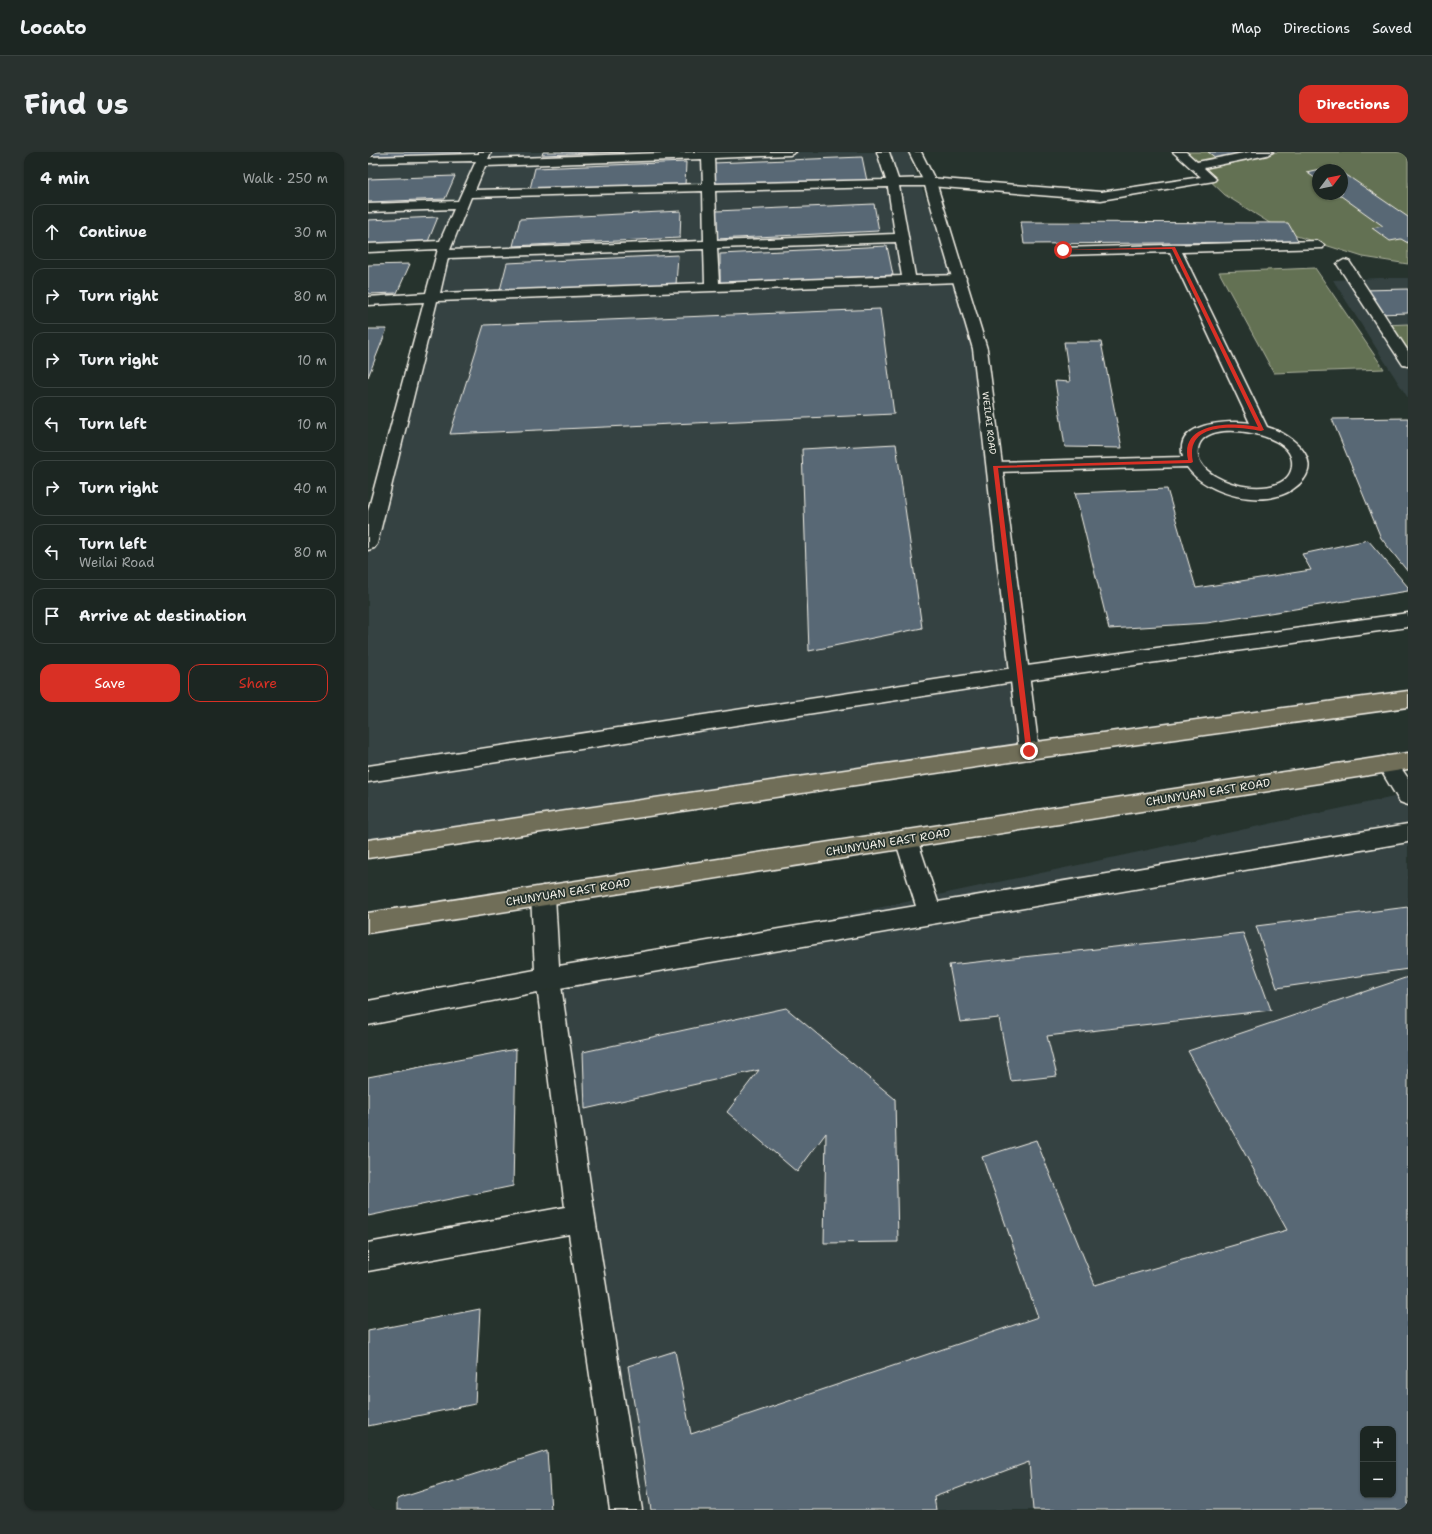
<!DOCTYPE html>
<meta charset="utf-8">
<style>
body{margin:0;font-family:"Shantell Sans",sans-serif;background:#29322f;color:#f1f3f6}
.controls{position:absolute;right:12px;bottom:12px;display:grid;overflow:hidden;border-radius:8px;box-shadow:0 1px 3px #0004}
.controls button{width:36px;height:36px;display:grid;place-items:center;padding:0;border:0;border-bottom:1px solid #3a4340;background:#1c2622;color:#f1f3f6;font:20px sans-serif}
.compass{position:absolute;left:944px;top:12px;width:36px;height:36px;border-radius:50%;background:#1c2622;box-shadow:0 1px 3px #0004;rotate:58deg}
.stop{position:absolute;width:12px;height:12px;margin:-9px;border:3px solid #d93025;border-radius:50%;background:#fff}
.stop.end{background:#d93025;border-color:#fff;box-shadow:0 1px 4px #0008}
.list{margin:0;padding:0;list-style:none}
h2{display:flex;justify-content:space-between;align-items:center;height:52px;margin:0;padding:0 16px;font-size:17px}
h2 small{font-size:13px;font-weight:400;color:#a0a5a5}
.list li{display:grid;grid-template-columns:26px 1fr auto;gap:12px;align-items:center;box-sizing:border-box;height:56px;margin:0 8px 8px;padding:0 8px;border:1px solid #3a4340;border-radius:12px}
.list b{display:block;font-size:15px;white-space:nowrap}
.list p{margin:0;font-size:13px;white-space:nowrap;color:#a0a5a5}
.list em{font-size:13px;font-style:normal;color:#a0a5a5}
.actions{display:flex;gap:8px;padding:12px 16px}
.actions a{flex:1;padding:9px 0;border:1px solid #d93025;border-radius:12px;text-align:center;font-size:14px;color:#d93025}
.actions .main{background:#d93025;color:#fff}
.icon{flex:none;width:22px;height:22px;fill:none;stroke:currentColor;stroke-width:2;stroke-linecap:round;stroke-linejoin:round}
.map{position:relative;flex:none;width:1040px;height:1358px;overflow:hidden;border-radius:12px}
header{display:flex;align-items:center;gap:24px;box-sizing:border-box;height:56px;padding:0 20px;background:#1c2622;border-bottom:1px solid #3a4340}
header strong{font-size:19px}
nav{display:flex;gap:22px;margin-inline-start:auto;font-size:14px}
.intro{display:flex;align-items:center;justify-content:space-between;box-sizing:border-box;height:96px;padding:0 24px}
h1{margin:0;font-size:28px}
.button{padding:10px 18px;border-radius:12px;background:#d93025;color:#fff;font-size:14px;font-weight:700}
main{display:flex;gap:24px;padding:0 24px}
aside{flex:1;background:#1c2622;border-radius:12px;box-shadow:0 1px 3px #0004}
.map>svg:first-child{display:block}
.built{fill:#354343;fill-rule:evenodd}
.green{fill:#647152;stroke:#acb19d;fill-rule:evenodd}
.building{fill:#586875;stroke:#f4f1e8;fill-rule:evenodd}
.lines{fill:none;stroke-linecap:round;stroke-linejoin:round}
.service-casing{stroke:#f4f1e8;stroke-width:3}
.minor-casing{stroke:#f4f1e8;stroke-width:3}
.tertiary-casing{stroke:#f4f1e8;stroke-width:3}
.primary-casing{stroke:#f4f1e8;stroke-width:3}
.service{fill:#26332d;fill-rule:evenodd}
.minor{fill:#26332d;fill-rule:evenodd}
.tertiary{fill:#26332d;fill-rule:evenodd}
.primary{fill:#706e59;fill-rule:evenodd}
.route{fill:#d93025}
.labels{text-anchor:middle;stroke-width:3.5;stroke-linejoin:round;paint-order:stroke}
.far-street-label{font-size:9px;fill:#f4f1e8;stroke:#26332d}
.street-label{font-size:11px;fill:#f4f1e8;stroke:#26332d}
</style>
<header>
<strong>Locato</strong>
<nav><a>Map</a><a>Directions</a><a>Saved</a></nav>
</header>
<div class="intro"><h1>Find us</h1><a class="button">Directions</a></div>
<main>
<aside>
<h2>4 min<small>Walk · 250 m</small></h2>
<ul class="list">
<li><svg class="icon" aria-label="ahead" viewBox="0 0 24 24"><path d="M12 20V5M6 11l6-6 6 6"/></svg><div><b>Continue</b></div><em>30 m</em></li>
<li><svg class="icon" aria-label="right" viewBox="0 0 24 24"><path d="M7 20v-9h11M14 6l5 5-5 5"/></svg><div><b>Turn right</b></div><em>80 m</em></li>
<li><svg class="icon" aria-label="right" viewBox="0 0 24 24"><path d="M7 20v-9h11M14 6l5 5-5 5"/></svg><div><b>Turn right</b></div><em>10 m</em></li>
<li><svg class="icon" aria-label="left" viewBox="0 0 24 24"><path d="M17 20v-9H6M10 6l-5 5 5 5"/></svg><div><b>Turn left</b></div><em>10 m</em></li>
<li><svg class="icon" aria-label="right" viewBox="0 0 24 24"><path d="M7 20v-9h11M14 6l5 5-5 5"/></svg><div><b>Turn right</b></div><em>40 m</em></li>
<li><svg class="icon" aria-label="left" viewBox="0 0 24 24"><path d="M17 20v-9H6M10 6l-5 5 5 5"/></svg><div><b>Turn left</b><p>Weilai Road</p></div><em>80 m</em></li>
<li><svg class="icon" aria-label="arrive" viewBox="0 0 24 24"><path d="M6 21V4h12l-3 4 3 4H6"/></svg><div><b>Arrive at destination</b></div></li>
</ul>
<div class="actions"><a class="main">Save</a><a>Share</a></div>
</aside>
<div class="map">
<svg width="1040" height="1358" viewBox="0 0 1040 1358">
<rect width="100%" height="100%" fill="#26332d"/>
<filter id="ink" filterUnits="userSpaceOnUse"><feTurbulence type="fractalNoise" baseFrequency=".025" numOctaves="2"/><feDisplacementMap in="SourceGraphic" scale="8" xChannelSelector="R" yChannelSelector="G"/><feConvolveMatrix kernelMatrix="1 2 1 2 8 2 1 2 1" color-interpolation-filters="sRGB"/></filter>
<g filter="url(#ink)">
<path class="built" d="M0,0h539l52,126 21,71 49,402 -661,98v-303l77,-301 -77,3z
M1012,126h28v120l-75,-118z
M1040,642v716h-776l-84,-531zM995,1277h30v66h-30z"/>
<path class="green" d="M812,0h228v112l-45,-7 -79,-25 -59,-37zM950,18h24v24h-24z
M947,116l69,101 -110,4 -55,-101z
M1040,172v38l-24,-37z"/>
<path class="building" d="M0,0h94l-2,3 -92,3z
M175,0h81l-82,3z
M840,0h35l2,1 -29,5z
M494,5l5,24 -154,6v-24z
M318,10l-1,24 -156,7 6,-25z
M966,14l6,4h-22v10l-12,-8z
M974,20l66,45v26l-7,-4 -11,2 -18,-13 11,-2 -42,-30 -12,2 -6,-4h19z
M87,24l-10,23 -77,3v-23z
M506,52l5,27 -163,8v-28z
M313,59l-1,27 -167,8 7,-27z
M70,65l-11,27 -59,2v-26z
M653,70l267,1 11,19 -275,2z
M519,94l6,29 -173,9v-30z
M310,103l-2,30 -177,9 8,-31z
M42,112l-13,29 -29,1v-29z
M1040,137v24l-30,1 -15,-24z
M512,157l14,105 -444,20 34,-109z
M0,177h19l-19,48z
M696,190h37l21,106 -57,-1 -10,-66 15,1z
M1040,266v154l-27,-34 -49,-119z
M528,292l26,184 -113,23 -7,-202z
M799,337l29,99 115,-18 -9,-16 66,-14 40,47v4l-201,32 -98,6 -34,-136z
M1040,755v62l-131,19 -21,-62z
M875,781l28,77 -224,26 10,40 -46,5 -12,-63 -39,4 -11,-57z
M1040,825v533h-375l-4,-48 -95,35 2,13h-285l-23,-144 47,-15 16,83 347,-117 -56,-160 54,-17 59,145 192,-55 -99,-179zM995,1277h30v66h-30z
M418,856l109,91 3,143 -74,1 2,-110 -29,39 -70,-60 32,-42 -174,39 -2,-57z
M148,897l-3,137 -145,30v-139z
M112,1157l-5,95 -107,22v-95z
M179,1299l4,59h-154v-11z"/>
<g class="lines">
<g class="service-casing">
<path id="service" d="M111,0h12l-3,7 206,-7h102l-6,3 -76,3 1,26 171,-4 -9,-28h12l9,27 32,-1 171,14 100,-15 -28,-25h13l11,10 52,-10h24l-6,3 -63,13 12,11 -2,2 -113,19 -171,-14h-31l16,90 49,-1 2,3 -2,3 -5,1 -522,19 -60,243 -3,4 -6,2v-39l56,-209 -56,3v-8l58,-4 12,-44 -70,3v-8l72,-3 14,-32 -86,3v-8l90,-3 18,-40 -108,2v-6l111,-3zM334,7l1,25 -228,6 10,-24zM520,35l7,47 -178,7 -2,-50zM335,39l1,50 -254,9 21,-53zM528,90l6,34 -183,7 -2,-35zM336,97l1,34 -265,10 8,-35z
M950,89l6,4 -1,3 -141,4 85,175c28,8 62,38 26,62 -28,20 -87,6 -106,-22l-192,5 -6,-1 -2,-4 2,-4 6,-1 188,-5c-10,-35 45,-37 67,-34l-80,-171 -107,3 -6,-4 1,-3zM856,279c19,-2 65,6 68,30 4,47 -108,24 -93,-16 4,-10 15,-13 25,-14z
M976,108l5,1 59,90v15l-5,-1 -2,-3 -64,-98z"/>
</g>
<g class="minor-casing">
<path id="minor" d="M541,0h12l15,30 51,167 52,402 -3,6 -7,2 -7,-2 -3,-6 -46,-402 -49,-167z
M180,816l9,3 3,8 35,239 47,292h-32l-41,-276 -201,37v-28l197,-36 -29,-228 3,-8z"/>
</g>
<g class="tertiary-casing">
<path id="tertiary" d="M1040,461v14l-388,54 -652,101v-16l652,-99z
M1019,604l7,2 14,20v27l-8,-3 -23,-38 3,-6z
M1040,672v18l-860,148 -180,35v-24l167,-31 -4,-74 4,-7 8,-3 8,3 4,7 4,70 357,-60 -21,-67 3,-7 8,-2 8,2 3,7 21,63z"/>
</g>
<g class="primary-casing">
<path id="primary" d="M1040,539v16l-379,52 -661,99v-18l661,-97z
M1040,601v16l-1040,164v-20z"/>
</g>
<use href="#service" class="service"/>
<use href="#minor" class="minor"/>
<use href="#tertiary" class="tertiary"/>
<use href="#primary" class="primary"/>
</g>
</g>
<path class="route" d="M807,95l89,183 -3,1c-25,-5 -77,-10 -68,31l-2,1 -193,5 34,283 -3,2 -3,-2 -33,-285 195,-6c-9,-39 46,-38 70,-33l-86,-178 -111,1z"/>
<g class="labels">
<g class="far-street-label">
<text transform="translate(621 271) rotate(83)" y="3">WEILAI ROAD</text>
</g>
<g class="street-label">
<text transform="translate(840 640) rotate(-9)" y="4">CHUNYUAN EAST ROAD</text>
<text transform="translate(520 690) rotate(-9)" y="4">CHUNYUAN EAST ROAD</text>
<text transform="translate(200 740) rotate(-9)" y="4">CHUNYUAN EAST ROAD</text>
</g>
</g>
</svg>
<div class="controls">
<button>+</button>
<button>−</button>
</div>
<svg class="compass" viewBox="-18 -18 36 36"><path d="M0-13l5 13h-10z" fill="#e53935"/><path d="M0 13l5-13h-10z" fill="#a0a5a5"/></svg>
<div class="stop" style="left:695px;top:98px"></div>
<div class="stop end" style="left:661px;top:599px"></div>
</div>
</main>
